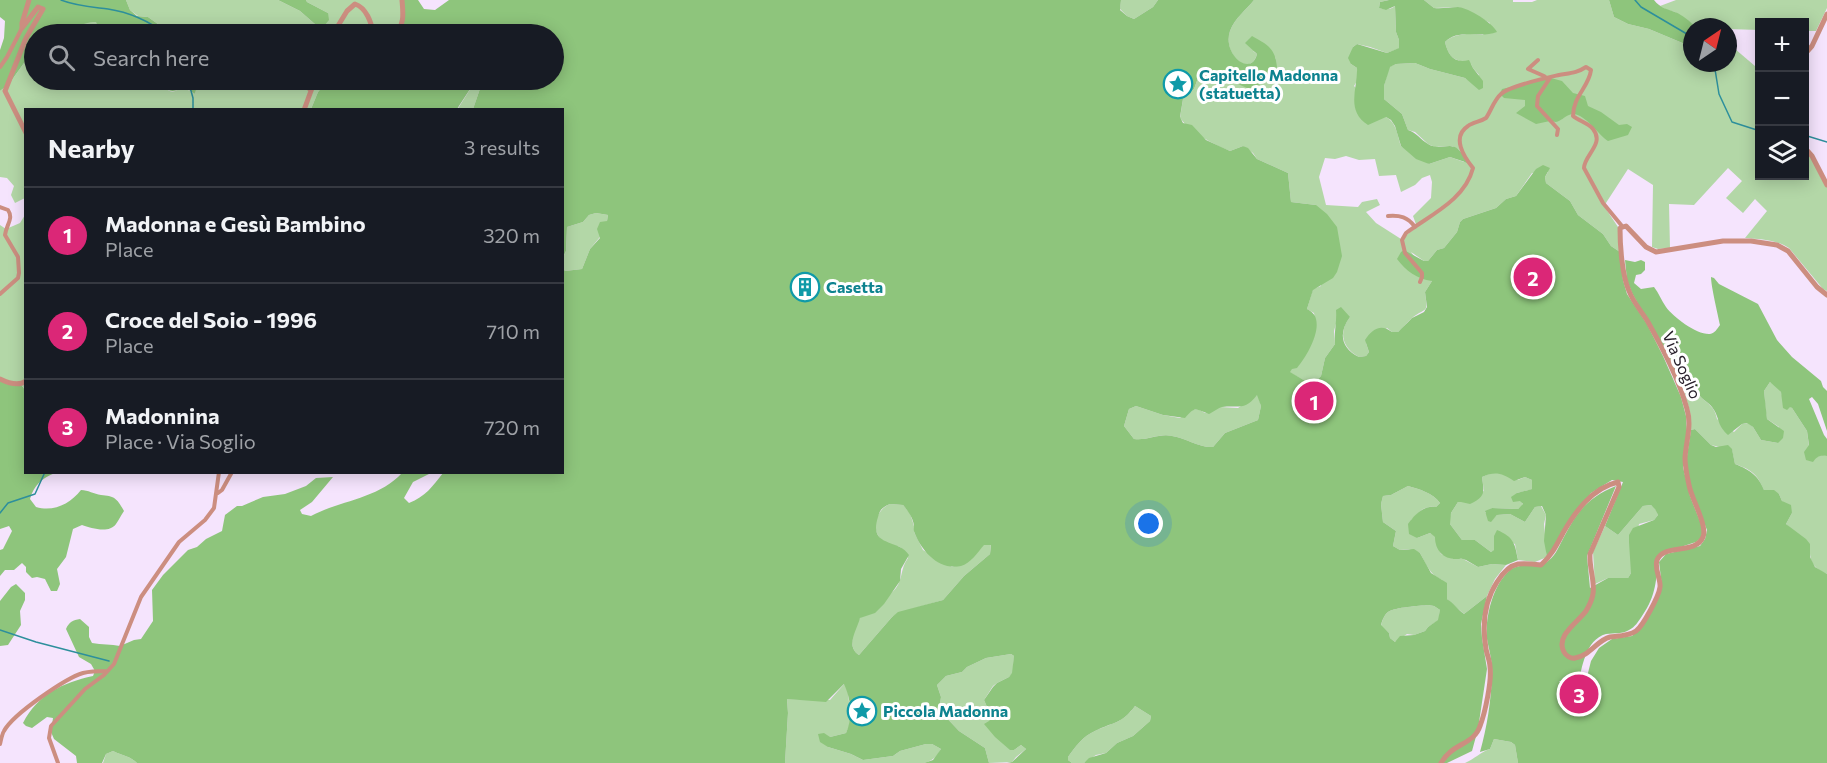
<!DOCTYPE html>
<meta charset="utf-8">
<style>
body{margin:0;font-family:Commissioner,sans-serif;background:#20242c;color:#f1f3f6}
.controls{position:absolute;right:18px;top:18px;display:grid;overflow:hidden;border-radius:0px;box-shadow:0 3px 15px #0003}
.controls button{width:54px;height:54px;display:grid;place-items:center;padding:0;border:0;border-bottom:2px solid #363941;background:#171b24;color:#f1f3f6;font:30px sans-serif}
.compass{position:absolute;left:1683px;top:18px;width:54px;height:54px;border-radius:50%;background:#171b24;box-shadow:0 3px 15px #0003;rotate:35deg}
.you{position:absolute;left:1149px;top:524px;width:21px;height:21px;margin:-15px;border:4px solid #fff;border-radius:50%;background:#1a73e8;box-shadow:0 0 0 9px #1a73e833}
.badge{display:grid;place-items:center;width:39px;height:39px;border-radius:50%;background:#db2777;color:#fff;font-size:20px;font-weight:700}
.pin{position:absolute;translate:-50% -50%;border:3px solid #fff;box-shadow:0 2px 6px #0006}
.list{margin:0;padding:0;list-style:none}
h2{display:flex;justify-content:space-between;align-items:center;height:78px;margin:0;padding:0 24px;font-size:26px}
h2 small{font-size:20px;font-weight:400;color:#9ea1a6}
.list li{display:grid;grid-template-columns:39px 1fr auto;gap:18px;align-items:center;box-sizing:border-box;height:96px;padding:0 24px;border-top:2px solid #363941}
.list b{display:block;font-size:22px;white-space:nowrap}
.list p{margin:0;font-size:20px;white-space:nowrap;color:#9ea1a6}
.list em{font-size:20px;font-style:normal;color:#9ea1a6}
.icon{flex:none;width:33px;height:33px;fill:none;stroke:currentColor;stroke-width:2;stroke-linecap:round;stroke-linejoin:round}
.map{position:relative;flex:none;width:1827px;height:763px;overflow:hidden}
.search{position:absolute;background:#171b24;box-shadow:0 3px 15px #0003;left:24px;top:24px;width:540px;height:66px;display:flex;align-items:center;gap:15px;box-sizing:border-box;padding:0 21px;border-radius:33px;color:#9ea1a6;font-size:22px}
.panel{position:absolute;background:#171b24;box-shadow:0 3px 15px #0003;left:24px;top:108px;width:540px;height:366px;border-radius:0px}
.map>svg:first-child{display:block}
.green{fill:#b3d7a7;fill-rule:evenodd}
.forest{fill:#8ec57c;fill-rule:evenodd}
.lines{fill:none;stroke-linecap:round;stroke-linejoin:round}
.stream{stroke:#2d8f9c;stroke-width:1.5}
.minor{stroke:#cc8e80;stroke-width:4}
.tertiary{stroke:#cc8e80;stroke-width:5}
.labels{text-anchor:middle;stroke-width:6;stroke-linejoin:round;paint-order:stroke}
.culture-label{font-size:16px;font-weight:bold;fill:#0d838f;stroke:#fff;text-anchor:start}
.street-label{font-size:16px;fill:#28202b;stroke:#fff}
</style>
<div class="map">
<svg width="1827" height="763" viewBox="0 0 1827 763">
<rect width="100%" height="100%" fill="#f5e4fd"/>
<path class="green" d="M126,0h152l22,11 16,14 12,-12 -21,-11 -1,-2h96l-1,27 -9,7h-220l-24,-17 -10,-1 -8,-6z
M1121,0h37l-5,7 -19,12 -7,-3 -7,-7z
M1254,0h135l-9,2 -1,6c7,2 11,2 16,-2l1,26 3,8 1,8 -13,5 -17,-6 -13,-3 -4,3 -2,17 6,4v13l-3,5 32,31c11,6 11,18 15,29l28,18 21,-7 14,5 -1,-10 -11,-6 -17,1 -7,-3 -13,-12 -7,-2 -6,-16 -18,-15v-13l5,-19 7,-3 19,-1 15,6 35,9 7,5 7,-8 -6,-7 -2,-4c-16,-4 -22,-5 -26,-22 9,-9 25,-9 38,-7l7,-12 -31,-16 -25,1 -10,-8h89v2h19l5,-2h72l5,17 14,7 21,5 43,18v16h36v-20l27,23 4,1 1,109h44l1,-28c10,11 12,27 22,39v104l-4,-2 -34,-41c-12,-8 -29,-9 -44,-10l22,-27 -12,-12 -12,14 -17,-15 16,-17 -14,-13 -34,37 -25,-1 1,44 -12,1 -6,-2 1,-62 -25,-16 -24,37 14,21 2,25 -9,-6 -8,-12 -25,-19 -8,-14 -24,-18 -1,-6 3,-5 -16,1 -16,23 -10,3 -10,9 -33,11 -3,3 -3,10 -13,16 -7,2 -9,11h-4l-13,-9 21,29 -7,11c3,23 2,14 -13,26 -5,4 -9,10 -14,14h-6l-5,-4 -21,15 3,9 -3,4 -7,1c-17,-9 -21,-25 -9,-40l-13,3 -3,11 1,13 -10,14 -4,18 -6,6h-8l-18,-10c17,-20 31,-31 25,-59l-7,-4 6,-20 8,-3 -5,-81 -25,-3 -3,-29 -31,-14 -4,-6 -10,-7 -13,5c-17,-7 -39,-18 -50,-33l3,-19 4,-5 7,-5 4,-11 16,-5 20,9 42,-24 -23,-7 4,3c-7,25 -35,0 -27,-23 5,-13 16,-21 24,-31zM1346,156l13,4 16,-1 4,17 17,-1 5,17 14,-7 7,-7 8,-3 2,7 -1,16 -18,18 4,11 -16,12 -25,-16 -10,-11 14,-7 -3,-6 -15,3 -4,5 -32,-2 -7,-28 6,-19 10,1z
M1676,0h151v8l-11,23h-11l-1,-9h-44l-1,8 -31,-1v-2h-32l-21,-15 -8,-2 -7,-4z
M88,22h8l3,12h-30l12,-9z
M34,49v31h124c10,10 11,16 25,7l12,7 1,-4 -5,-10h137l-10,12 -7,17 -285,1 -1,88 -10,5 -4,-8 3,-9 -7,-8 -7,-1v-86l9,-7z
M476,80h7l-10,29 -16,1z
M596,213l12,2 -1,6 -7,16 -10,12 -8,20 -17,2 -2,-3v-11l3,-6 1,-24 16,-5 6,-7z
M25,215v175c-7,-12 -13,-7 -25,-12v-153l6,4 14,-6z
M1770,382l6,3 5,7 2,7 9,9 15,23 2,15 7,11 6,-2 5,1v118c-13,-5 -18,-12 -17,-26l-24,-24 6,-11 -10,-12 -3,-7 -15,-4c-7,-16 -12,-20 -29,-26l-3,-14 -21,-5 -16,-16 -4,1 -1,-18 -6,-22 7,-6c5,4 6,9 10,13 7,7 14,10 16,22l17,13 8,-8 6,-1 5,4 8,13 17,3 1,-16 -12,-8c-2,-9 -2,-19 -3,-28z
M1258,394l3,12 -3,14 -33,13 -12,14c-14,1 -27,-9 -41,-11 -14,-3 -25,5 -38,3l-10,-13 5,-17 7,-3 27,9 17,3 12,-8 6,-1 7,4 15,-6 18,1z
M1491,473h11l16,7 7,-3 7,3 1,9 -16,4 6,12 -5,4 -26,-1 -7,4 6,9 6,-6 13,-1 15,8 10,-15 6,-1 5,9 -2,9 3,33 -12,5 -17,-2 -3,-16 -21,-8 1,14 -4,2 -16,-12h-13l-12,-16 -1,-5 2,-6 7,-11 26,-11 -2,-14z
M1408,486c11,3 25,7 32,17l-4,4c-13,-2 -16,5 -25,13l6,18 13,-5 6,4v6l5,11 13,5h9l15,8 14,-3 14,1 -11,14 -8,17 -23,18 -17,-15 -5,-19c-12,-5 -16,-16 -22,-27l-11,-4 -9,1 -7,-4 3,-15 -13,-9 -2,-18 2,-8 8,-1z
M890,504l13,1 7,8 4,13v6l9,18 29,17 4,-1 22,-15 6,-7h7l-1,10 -26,22 -21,24 -45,13 -6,4 -33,38c-12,-7 -6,-28 1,-37 1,-2 6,-4 8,-5 9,-6 21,-17 28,-25 7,-9 4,-19 12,-30l-8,-11c-6,-2 -13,-3 -18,-7 -13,-11 -5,-31 8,-36z
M1651,505l4,3 3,7 -4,5 -15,4 -8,49 -3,5h-20l-13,6 -2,-32 12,-26 13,9 25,-29z
M1428,605l6,1 6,4 -1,10 -11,7 -3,4 -11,4 -7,-1 -12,8 -5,-4 -1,-5 -8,-7c1,-5 3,-11 7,-14 8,-5 31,-6 40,-7z
M1011,654l3,2 -1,17 -4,4 -12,6 -4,3 -9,14 7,16 -2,5 25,29 7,-5 5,4 -10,8 -4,5 -23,1 -4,-15 -26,-17 -16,-17 -3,-10 1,-7 -4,-12 9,-9 16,-4 5,-5 19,-9z
M845,683l3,10 2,18v13l-4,9 -16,4 -2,10 23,7 12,6 30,-4 7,-5 26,-7h6l9,5c-4,8 -9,12 -17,14h-139l3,-50 -1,-14 43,1z
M1135,706l16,10 -1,5 -17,15 -16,7 -11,10 -10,2 -12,8h-12l-4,-3v-3c7,-10 15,-21 27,-26 17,-8 28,-8 40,-25z
M1494,739l17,3 4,3 3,18h-53c10,-4 15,-11 25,-14z
M113,751c8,4 19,6 24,12h-34l3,-9z"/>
<path class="forest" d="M0,0h126l4,10 7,6 11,1 24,17h-45l-18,-3 -10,3 -3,-12c-17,0 -14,7 -26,12 -7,3 -27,0 -36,0v15l-25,35 -9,7v-41l4,-12 1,-17 -5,-4z
M278,0h28l1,2 21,11 1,7 -5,6 -8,-1 -16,-14z
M402,0h16l6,9 11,1 14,-10h672l-1,10 7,6 7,3 19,-12 5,-7h96c-8,10 -19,18 -24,31 -8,23 21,47 27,23l-12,-11 7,-7c16,9 23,12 25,31l-10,14 -18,8 -35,-16c-5,5 -8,9 -16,5l-4,11 -7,5 -4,5 -3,18 3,6 9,2 14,15 24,11 13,-5 5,2 9,11 31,14 3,29 25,3 11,9 10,13 5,29 -5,16 -4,6 -20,12 -6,19c4,2 8,5 9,10 4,15 -10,38 -19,49l-5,1 -2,3 17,10h8l6,-6 4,-18 10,-14c-1,-13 2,-22 1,-34l5,-3 9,10c-12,16 -9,31 9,40l7,-1 3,-4 -4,-12c7,-11 16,-17 27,-8h6l14,-14 12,-6 3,-5 -2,-15 7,-11c-15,-2 -26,-10 -35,-22l4,-7 3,-2 20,11h4l9,-11 7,-2 13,-16 3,-10 3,-3 33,-11 10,-9 10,-3 20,-27 7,-4 7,3 -5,9 1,6 24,18 8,14 25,19 8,12 9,6 3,28 4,14 20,30 16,32 18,41 5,19 1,17 -4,34 7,29 13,33 -2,9 -5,4 -37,12c-3,24 -2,41 -17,62 -4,6 -7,11 -13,14 -6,4 -15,3 -23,4 -21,6 -24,34 -28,51l-19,-4 6,7 12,4 8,-7 6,-24 8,-13 13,-9 20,-3 11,-10 19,-40 -3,-24 7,-8 34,-8 5,-7 2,-9 -15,-37 -5,-22v-15l4,-26 4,-1 16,16 5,2 12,-2 4,4 3,15c15,6 23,11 29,26h10l5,4 3,7 9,4 1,8 -6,11 20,15 4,5v13l5,10 12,7v189h-309l-3,-18 -4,-3 -17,-3 -4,10 -10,3c7,-25 11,-51 12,-77 1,-12 -3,-25 -5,-36 -2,-20 5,-50 19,-65 16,-18 31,3 48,-19 4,-5 7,-13 11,-20 13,-25 24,-38 51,-49l-29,70 3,32 18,-10h20l3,-5 -2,-31v-7l4,-7 21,-8 4,-5 -3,-6 -4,-4 -8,1 -25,29 -13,-9 18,-44 -11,-2 -21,13 -44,64 -3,-16 2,-26 -4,-9 -7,1 -10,15 -15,-8 -13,1 -6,7 -3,-1 -3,-10 7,-3 26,1 5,-5 -3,-3 -7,1 -2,-5 6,-4 15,-4v-9l-7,-3 -11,4c-12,-8 -19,-10 -32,-4 2,15 4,20 -12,27l-9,-2h-3l-7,11 -1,11 12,16h13l16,12 3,-2v-14l3,-6c17,7 18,14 21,30l-12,5 -14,-1 -14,3c-4,-2 -8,-5 -12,-7 -6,-2 -4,-1 -10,-1 -13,0 -21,-9 -21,-22l-5,-4 -13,5 -8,-4 -1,-10c7,-10 16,-19 28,-17l4,-4c-7,-10 -21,-14 -32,-17l-17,9 -8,1 -2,8 2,18 13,9 -3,15 7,4 14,-1 6,4 11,20 16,10v16c7,4 11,11 17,15l23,-18 -6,28 1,14 5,31 -9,60 -6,22 -25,12h-363l5,-5 17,-5 11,-10 16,-7 17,-15 1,-5 -16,-10c-13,18 -22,16 -40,25 -12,5 -20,16 -27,26v3l4,3h-65l5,-1 14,-13 -5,-4 -7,5h-4l-15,-13 -11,-13 5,-3 2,-5 -7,-16 9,-13 4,-4 12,-6 3,-4 2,-17 -3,-2 -25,4 -19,9 -5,5 -16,4 -9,9 4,12 -1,7 3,10 16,17 26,17 4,15h-65l9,-3 8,-11 -9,-5h-6l-26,7 -7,5 -30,4 -12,-6 -23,-7 -8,-5 -2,-8 6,-1 6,4 16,-4c7,-15 5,-34 -2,-49l-18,18 -39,-3 1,14 -3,50h-648c-5,-6 -16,-8 -24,-12l-7,3 -4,9h-25l-1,-7 -22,-17 -3,-7 2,-14 -6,-1 -15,11 -6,-2 -3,-3c15,-29 39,-40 70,-47l2,-5 -4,-7 -12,-7 -13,-28c3,-7 7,-9 14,-10l9,8v10l3,6c10,2 19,1 28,3l14,-6 7,-1 12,-18 -1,-31 11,-15 25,-25 9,-3 9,-8 16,-8 3,-16 12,-9h5l21,-9 22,-3 21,-8 10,-8 17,-1 -21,25 -12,8 2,4 9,2c30,-16 67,-17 91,-43h29l-18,9 -9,16 5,5c16,-6 24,-17 34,-30l119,-1 1,-204 2,3 17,-2 8,-20 10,-11 -3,-9 3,-7 7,-1 1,-6 -12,-2 -7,2 -6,7 -16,5 -1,24 -3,6 -1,-147 -89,-1 10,-29h71v-46h-34l2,-3 -1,-4 -7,-1 -8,8h-114l9,-7zM1257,395l4,11 -3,14 -33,13 -12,14c-14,1 -27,-9 -41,-11 -13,-3 -25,5 -38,3l-10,-13 5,-17 7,-3 27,9 22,3c11,-13 11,-8 24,-4 4,-2 9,-6 13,-7 17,-2 23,4 35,-12zM890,504l13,1c5,6 9,11 11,20 0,5 -1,4 1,9 7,17 24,37 46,32 9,-2 17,-14 23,-21h7l-1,9 -26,22 -21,24 -45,12 -6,5 -33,38c-14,-9 -2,-25 1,-37l15,-5 9,-9 16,-23 1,-12 8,-14c-11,-17 -41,-7 -31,-38 2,-8 5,-10 12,-13zM1428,605l6,1 6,4 -2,10 -10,7 -3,4 -11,4 -14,1 -5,6 -5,-4 -1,-5 -8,-8c1,-4 3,-10 7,-13 8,-5 31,-6 40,-7z
M1389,0h35l10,8c8,1 16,-1 24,-1 11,1 35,16 39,25 -17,7 -38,-4 -52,10 3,13 9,22 24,18l4,8 10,13v7l-4,2 -14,-12 -35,-9 -15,-6 -19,1 -6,3 -6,19v13l18,15 6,16c9,3 12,9 20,14 17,10 25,-11 40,19l-18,-6 -21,7 -13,-5 -15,-13 -6,-20 -4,-6 -5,-3 -18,8c-23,-15 -10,-37 -11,-57l-6,-4 -3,-6 5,-11 4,-3 30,9 12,-5v-8l-3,-8 -1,-26 -9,4 -7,-2 1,-6z
M1609,0h45c6,8 13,9 21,12 8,3 15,10 21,15h-4v20l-43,-18 -21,-5 -14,-7z
M1551,78l11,3 11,12 12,3 3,10 13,6 18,13 8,-1 5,3 -4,8 -20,6c-10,-6 -26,-32 -39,-26 -5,2 -8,6 -13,7l-6,-1 -14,3 -20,-11 9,-7v-6l-21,-2 -4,-4 2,-5z
M158,80h33l5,10 -1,4 -11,-7c-15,8 -16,3 -26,-7z
M328,80h148l-19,29h-146l7,-17z
M1625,260l10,2 6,-2 4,2v8l-4,4 -5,1 -2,8 7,6 13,-2c5,6 7,13 12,20 7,10 31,28 44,27 5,-1 7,-5 10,-9 -2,-10 -9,-39 -9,-48l3,1 5,6 39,20 19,36 15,17 29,24 2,6 4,4v40l-9,-27 -6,-7 -3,2 15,36 3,4v17c-7,-1 -10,0 -14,6l-7,-2 -2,-8 5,-7 -2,-14 -15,-23 -2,-1 -3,3 -4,-2 -2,-16 -11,-10 -6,9 3,28 17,12 -1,7 -5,5 -17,-3 -8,-13 -6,-4 -5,1 -14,11c-11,-10 -8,-15 -14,-25 -4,-7 -10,-9 -14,-14 -4,-5 -4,-8 -9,-12l-7,6 -10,-21 -42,-76 -5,-13z
M0,378c12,5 18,0 25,12l1,82 29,1c-13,5 -21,12 -25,26l6,8c18,5 34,-3 45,-17 7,0 13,4 20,5 13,1 16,3 23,16 -3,4 -5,9 -8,13 -7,10 -25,4 -34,1l-9,4 -7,28 -9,12 3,15 -3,7h-6l-6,-12 -8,-2 -5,1 -6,-6v-5l-4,-4 -8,7h-9l-5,6v-26l3,-1 9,-18 -3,-5 -9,3z
M16,584l9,9v7l-5,11 1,14 -13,20 -8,1v-45l11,-14z"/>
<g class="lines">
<path class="stream" d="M61,0c15,6 32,7 47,9 20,3 42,12 57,25
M1635,0l6,7 51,30
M1714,63l5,31 13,28 28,9
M188,80l5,18v12
M1804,135l23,7
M0,513l8,-10 27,-9 10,-22
M0,630l36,12 73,19"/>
<path class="minor" d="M251,28l8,6
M1538,60l-10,9 16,7 3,3
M0,67l7,-10 15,-29
M1550,78l-12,18 -1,10 21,23 -1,6
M293,80l18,10
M0,207l8,3c6,9 -2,15 -3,25l13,22 1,16 -1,5 -18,16
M1388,216c12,-1 20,1 27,11
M1420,282l2,-5v-4l-17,-20 -3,-13 4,-7c24,-18 59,-33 67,-65 -9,-11 -22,-31 -5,-42 5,-4 12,-4 18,-8 5,-7 8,-18 15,-24 8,-8 45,-16 58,-19 11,-2 18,-2 27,-8l5,3c-2,17 -18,26 -18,46 6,5 15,7 20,13 12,15 -9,26 -9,39l19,35 19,23
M218,493l4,-3 10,-18
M0,744c1,-4 2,-10 4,-13 9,-17 62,-53 79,-58 8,-2 16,-2 24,-2
M58,763l-9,-25 2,-12 34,-37 19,-14 10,-11 27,-67 38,-55 26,-22 9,-12 5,-36"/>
<path class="tertiary" d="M333,34l14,-23 8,-7c12,4 16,19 19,30
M395,34c10,-10 8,-21 7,-34
M1804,55l8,-9 15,-32
M304,110l11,-30
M26,133l-21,-42 21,-53 17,-29 -5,-2 -16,21v-5l7,-23
M1804,147l8,9 15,29
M0,379c8,4 18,8 26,2
M1441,763c11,-20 33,-18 39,-37 5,-13 12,-45 10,-59 0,-6 -3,-12 -4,-18 -4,-24 -2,-47 11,-67 5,-8 11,-16 21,-18 7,-1 15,0 23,1 11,-10 15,-19 22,-32 12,-21 29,-45 55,-51l1,5 -29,67c-1,13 5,27 3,40 -1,6 -4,12 -7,17 -8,11 -31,25 -22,41 2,4 7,7 11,6 15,-2 22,-18 35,-21 8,-1 19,-1 26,-6 7,-5 23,-35 24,-44 1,-8 -6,-18 -3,-27 7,-17 39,-5 46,-23 5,-11 -12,-39 -14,-52 -2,-9 -4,-18 -4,-27 1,-17 7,-32 2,-49 -8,-30 -24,-60 -39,-87 -6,-10 -15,-20 -19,-31 -7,-16 -9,-45 -9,-63l6,-2 20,21 10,5 67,-11h28l26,4 11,6 29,36 10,8"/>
</g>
<defs>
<g id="sight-ring" transform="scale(1.5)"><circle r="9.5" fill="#fff" stroke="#0f9aa8" stroke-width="1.5"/><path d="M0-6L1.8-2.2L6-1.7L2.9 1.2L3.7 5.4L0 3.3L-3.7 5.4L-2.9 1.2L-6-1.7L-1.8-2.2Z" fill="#0f9aa8"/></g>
<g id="building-ring" transform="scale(1.5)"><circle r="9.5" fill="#fff" stroke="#0f9aa8" stroke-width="1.5"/><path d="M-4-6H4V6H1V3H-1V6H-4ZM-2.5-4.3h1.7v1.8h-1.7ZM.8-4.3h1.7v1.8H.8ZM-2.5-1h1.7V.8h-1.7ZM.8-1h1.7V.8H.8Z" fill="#0f9aa8"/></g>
</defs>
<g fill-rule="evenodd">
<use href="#sight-ring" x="1178" y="84"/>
<use href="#building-ring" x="805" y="287"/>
<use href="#sight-ring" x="862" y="711"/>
</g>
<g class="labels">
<g class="culture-label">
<text x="1199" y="81">Capitello Madonna<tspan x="1199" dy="18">(statuetta)</tspan></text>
<text x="826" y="293">Casetta</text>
<text x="883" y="717">Piccola Madonna</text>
</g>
<g class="street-label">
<text transform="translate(1682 365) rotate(66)" y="6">Via Soglio</text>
</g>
</g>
</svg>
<div class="controls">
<button>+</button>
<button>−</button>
<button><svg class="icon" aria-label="layers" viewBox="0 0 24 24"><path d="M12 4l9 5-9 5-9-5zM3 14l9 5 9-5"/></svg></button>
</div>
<svg class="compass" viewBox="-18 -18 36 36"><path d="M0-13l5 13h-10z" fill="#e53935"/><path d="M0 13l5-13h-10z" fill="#9ea1a6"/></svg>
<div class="you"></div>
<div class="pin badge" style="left:1314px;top:401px">1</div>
<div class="pin badge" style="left:1533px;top:277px">2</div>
<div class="pin badge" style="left:1579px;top:694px">3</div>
<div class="search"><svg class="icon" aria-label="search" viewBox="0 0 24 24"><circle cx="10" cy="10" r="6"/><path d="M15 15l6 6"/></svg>Search here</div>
<section class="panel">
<h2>Nearby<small>3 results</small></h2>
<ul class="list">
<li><span class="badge">1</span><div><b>Madonna e Gesù Bambino</b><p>Place</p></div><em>320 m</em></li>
<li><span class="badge">2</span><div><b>Croce del Soio - 1996</b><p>Place</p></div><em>710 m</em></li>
<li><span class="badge">3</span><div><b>Madonnina</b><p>Place · Via Soglio</p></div><em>720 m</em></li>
</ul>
</section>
</div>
